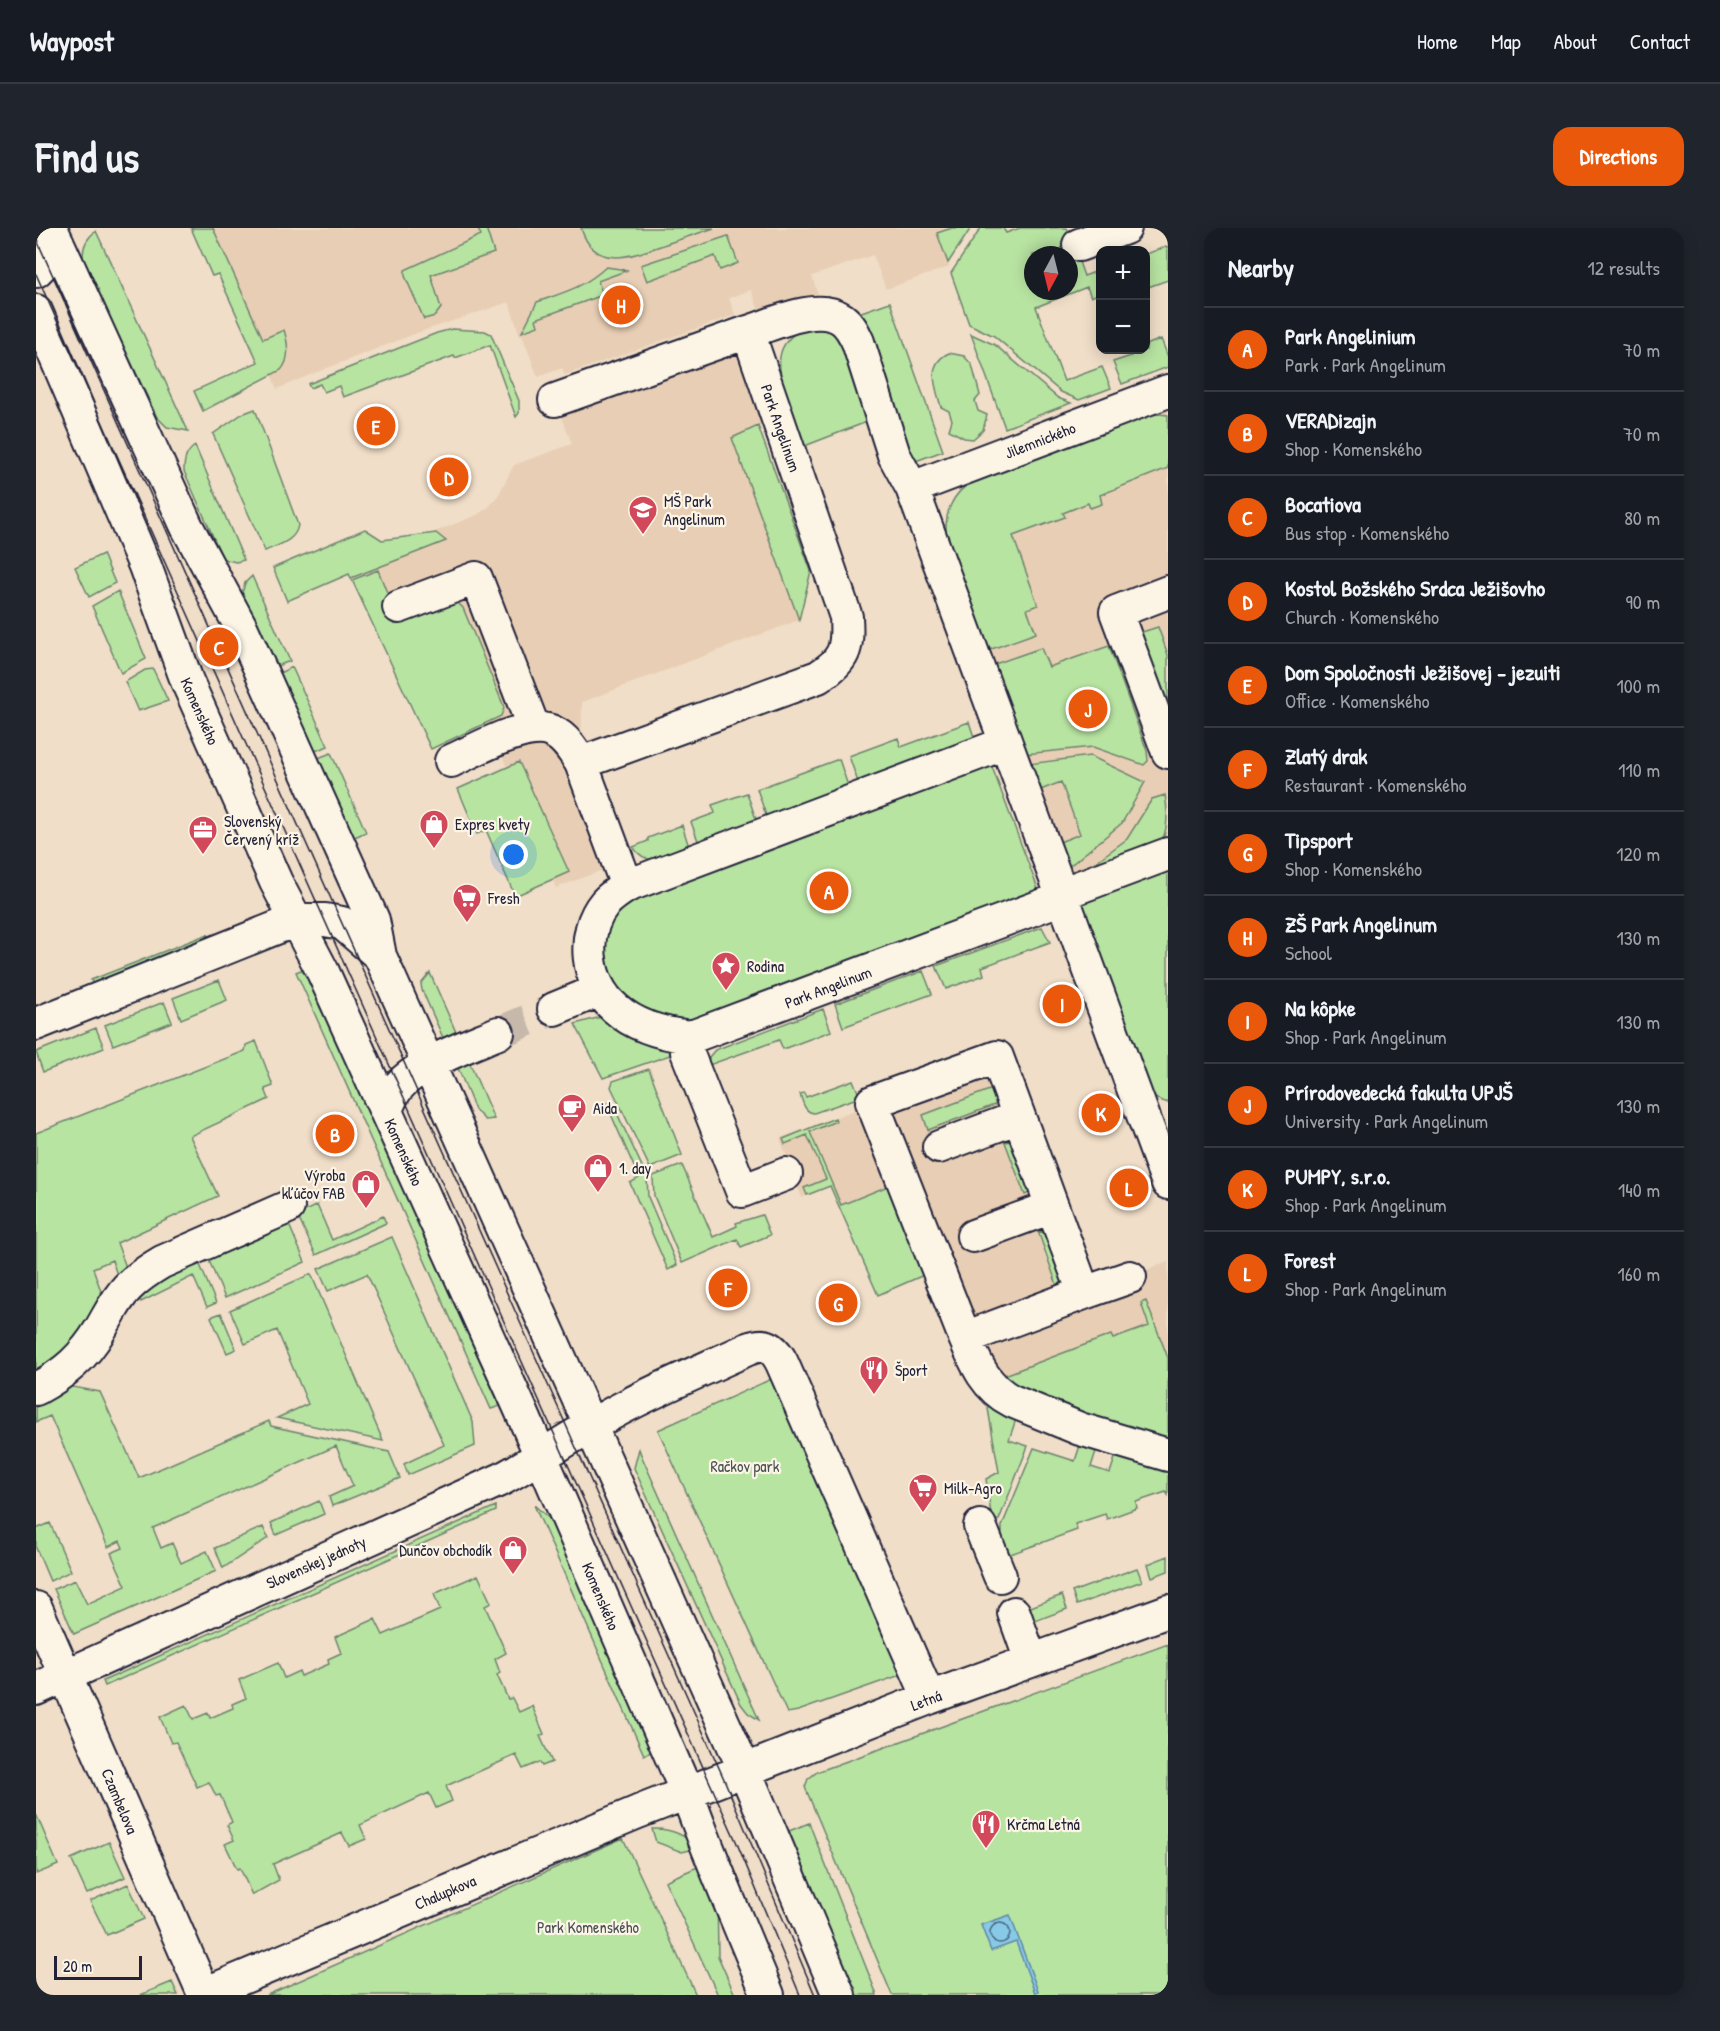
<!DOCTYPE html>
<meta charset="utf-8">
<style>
body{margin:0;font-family:"Patrick Hand",sans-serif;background:#20242c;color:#f1f3f6}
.controls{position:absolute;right:18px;top:18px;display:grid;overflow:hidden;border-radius:12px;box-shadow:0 3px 15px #0003}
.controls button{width:54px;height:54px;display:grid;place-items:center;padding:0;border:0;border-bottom:2px solid #363941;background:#171b24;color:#f1f3f6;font:30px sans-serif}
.compass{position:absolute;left:988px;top:18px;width:54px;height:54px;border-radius:50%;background:#171b24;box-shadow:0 3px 15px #0003;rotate:187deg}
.scale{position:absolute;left:18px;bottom:15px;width:88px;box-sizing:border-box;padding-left:6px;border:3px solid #22223b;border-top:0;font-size:16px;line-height:21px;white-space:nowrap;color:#22223b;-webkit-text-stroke:4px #fcf5e5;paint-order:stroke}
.you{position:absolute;left:478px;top:627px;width:21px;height:21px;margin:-15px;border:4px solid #fff;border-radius:50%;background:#1a73e8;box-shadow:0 0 0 9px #1a73e833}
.badge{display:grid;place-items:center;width:39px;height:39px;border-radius:50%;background:#ea580c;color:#fff;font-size:20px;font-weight:700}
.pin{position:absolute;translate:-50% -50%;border:3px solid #fff;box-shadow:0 2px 6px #0006}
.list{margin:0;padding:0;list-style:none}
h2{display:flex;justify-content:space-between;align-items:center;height:78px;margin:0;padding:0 24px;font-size:26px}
h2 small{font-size:20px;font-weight:400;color:#9ea1a6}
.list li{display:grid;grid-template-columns:39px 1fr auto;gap:18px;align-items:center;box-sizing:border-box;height:84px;padding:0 24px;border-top:2px solid #363941}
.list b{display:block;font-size:22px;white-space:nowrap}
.list p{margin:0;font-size:20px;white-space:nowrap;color:#9ea1a6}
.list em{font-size:20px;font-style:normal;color:#9ea1a6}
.map{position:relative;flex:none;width:1132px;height:1767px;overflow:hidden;border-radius:18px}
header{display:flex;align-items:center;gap:36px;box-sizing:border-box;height:84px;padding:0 30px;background:#171b24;border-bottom:2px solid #363941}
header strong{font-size:28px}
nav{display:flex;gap:33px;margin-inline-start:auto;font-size:21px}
.intro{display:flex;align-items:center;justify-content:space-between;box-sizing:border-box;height:144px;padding:0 36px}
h1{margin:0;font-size:42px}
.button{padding:15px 27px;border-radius:18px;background:#ea580c;color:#fff;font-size:21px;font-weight:700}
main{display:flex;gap:36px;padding:0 36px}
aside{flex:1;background:#171b24;border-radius:18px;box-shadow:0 3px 15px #0003}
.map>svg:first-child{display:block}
.built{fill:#e8ceb4}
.green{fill:#b8e4a2;stroke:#6d836e;stroke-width:1.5;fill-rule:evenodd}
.water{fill:#87cae8;stroke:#5f87a3;stroke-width:1.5}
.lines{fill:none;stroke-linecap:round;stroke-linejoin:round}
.shore{stroke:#4a6580;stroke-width:1.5}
.minor-tunnel{stroke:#c7b8ac;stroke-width:32;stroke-dasharray:32 16;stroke-linecap:butt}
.minor-casing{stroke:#22223b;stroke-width:36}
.minor{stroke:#fcf5e5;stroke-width:32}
.tram{stroke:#22223b;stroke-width:1.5}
.labels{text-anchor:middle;stroke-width:4.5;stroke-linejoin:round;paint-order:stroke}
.street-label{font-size:16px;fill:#22223b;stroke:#fcf5e5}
.poi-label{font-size:16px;fill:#22223b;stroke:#fcf5e5;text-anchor:start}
.park-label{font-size:16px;fill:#485255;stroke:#fcf5e5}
</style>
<header>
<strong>Waypost</strong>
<nav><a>Home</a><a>Map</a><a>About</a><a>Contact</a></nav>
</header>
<div class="intro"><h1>Find us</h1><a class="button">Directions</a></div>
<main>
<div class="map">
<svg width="1132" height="1767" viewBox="0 0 1132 1767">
<rect width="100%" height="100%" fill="#f0dec8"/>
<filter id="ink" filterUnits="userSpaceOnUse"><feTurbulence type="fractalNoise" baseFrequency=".0167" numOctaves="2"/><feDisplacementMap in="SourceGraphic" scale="12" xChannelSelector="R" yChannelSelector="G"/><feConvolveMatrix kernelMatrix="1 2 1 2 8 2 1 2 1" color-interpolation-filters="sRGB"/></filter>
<g filter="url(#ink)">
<path class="built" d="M177,0h739l-15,6 12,33 -63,22 -13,-34 -61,21 7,22 -57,20 -11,-28 -22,8 6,17 -170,60 -3,-7 -24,9 -16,-42 -2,1 -11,-34 -92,31 -105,41 -35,15z
M699,116l29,80 -32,14 67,182 -217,82 -1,61 37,101 -62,24 -121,-297 -50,18 -20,-49 112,-45 12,-8 10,-13 15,-29 58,-21 -13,-35z
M1132,178v675l-20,8 -203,-558v-7l6,-23 15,-17z
M961,829l87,237 84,-32v193l-167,-60 -96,-210 -64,25 -11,-24 -28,12 -22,-60z"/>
<path class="green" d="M155,0h22l50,111 21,-9c4,13 7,29 -3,40l-78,41 -9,-20 64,-29 -40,-88 -6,2z
M441,0h9l8,25 -63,22 10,33 -6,8 -11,3 -19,-43v-6l76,-35z
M545,0h133c-15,5 -30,10 -45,15 -32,11 -74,31 -88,-15z
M916,0h19l-23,35 -11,-30z
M945,0h22l3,5 14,-5h47l17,48 16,-6v23l-9,4 -4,-10 -51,20 28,74 38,-14 9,21 -32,12 -18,-8 -67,-56 -25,-12 -18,-51zM997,27h36v36h-36z
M60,3l92,200 -21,-4 -10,-10 -73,-154c-3,-14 1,-24 12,-32z
M692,8l10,27 -18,7 -5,-14 -68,25 -6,-16z
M1132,18v34l-20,7 -2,-5v-28z
M570,39l22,3 -30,11 5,14 -67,24 2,7 -16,6 15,-30c28,-10 46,-14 69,-35z
M854,74l53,149 -33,12 -63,-146z
M770,98l28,2 43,90 -75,29c-8,-17 -25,-73 -22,-90 2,-15 15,-25 26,-31z
M416,101l33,2 6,3 28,67v12l-3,4 -26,-72 -35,13 -1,-2 -111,41 -4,-11 -15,6 -4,-8 -10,4 -2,-4 129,-51z
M935,106l24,11 63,53 13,5 -66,25z
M1125,111l7,18v10l-46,17 -9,-22 18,-6 -2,-5 17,-1v-5z
M913,125l15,3 8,9 8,30 -5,6 3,10 9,4 -4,15 -10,9 -9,-1 -15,-8 3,-10 -3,-9 -8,-4c-5,-19 -16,-43 8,-54z
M219,181l43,116c-2,16 -20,20 -33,26l-52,-117 29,-20z
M1123,186l9,1v53l-68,27 2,9 -12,4 -2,-5 -25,10 2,4 -52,19 25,69 -11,4 9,24 -50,18 -39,-110c-4,-27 4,-47 28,-62l168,-63z
M722,198l53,145 -12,49 -67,-182z
M159,218l49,114 -8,2 -13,-3 -39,-88c0,-11 2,-19 11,-25z
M329,301l17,11 54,-7 10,8 -95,37 -2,-4 -62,27 -14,-33z
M67,326l12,29 -26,14 -14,-30z
M342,342l18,45 60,-14 7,7 39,94 2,6 -3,8 -70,33 -79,-169z
M216,348l38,85 -18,7 -31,-71 4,-14z
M82,363l28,68 -25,14 -29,-67z
M1122,399l10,28v58l-29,-80z
M1073,418l38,105 1,10 -4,4 -51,-18 -68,7 -33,-89 49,-17 8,19z
M256,439l36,79 -18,7 -35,-78z
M117,441l15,32 -30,10 -13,-29 20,-12z
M933,494l7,21 -116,45 -11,-32 49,-18 3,9z
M950,523l58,154 -381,128 -63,-43 4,-86z
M295,525l35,79 -16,7 -37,-79z
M1054,528l55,26 -23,41 -55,45 -10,-25 23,-9 -19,-52 -23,9 -10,-27z
M803,531l11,33 -82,29 -11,-32z
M483,534l50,110 -54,24 -29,-66 -9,4 -19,-45z
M711,565l11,32 -58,21 -9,-24 24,-9 -3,-8z
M1129,567c3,16 3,32 -3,46l-91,39 56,-41 25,-40z
M646,597l8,25c-22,7 -41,20 -57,-3l15,-6v-3z
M1132,632v243l-11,-4 -7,-6 -74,-200z
M1006,699l8,15 -68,25 2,8 -38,14 -10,-23z
M172,706l2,6 -116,47 -3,-7z
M270,740l194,438 -9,3 -195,-437z
M887,743l9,23 -89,33 -8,-23z
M394,745l29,66 -15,1 -22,-50 -1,-6z
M183,752l8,20 -46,19 -8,-21z
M128,774l8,20 -59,23 -8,-20z
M787,781l8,22 -48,18 -4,-9 -70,25v-8l6,-7z
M565,789l10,1 54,27 8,9 -70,24 -28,-54z
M60,800l8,20 -61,24 -7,-20z
M220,813l17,45 -8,3 4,10 -79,37 28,60 -101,47 10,27 -7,14 -8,-24 -19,8 10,29 -22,41 -45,36v-241l209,-82 1,-6z
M431,829l27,62 -9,1 -10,-10 -17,-42 2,-7z
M613,841l33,86 -32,13 -39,-81 2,-6z
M817,852l7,17 -46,16c-10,-1 -11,-11 -14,-19l4,-1 2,4z
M956,861h5l4,12 -4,3 -69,26 -5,-15z
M570,875h5l3,4 33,70 1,20 29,68 -9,5 -38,-87 9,-5z
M799,890l1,3 -26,11 31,73 47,-19 38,88 -48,21 -48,-109 -23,9 -3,-7 22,-9 -19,-44 -22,9 -2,-5z
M975,913l20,51 -6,3 -20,-53z
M646,937l31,72 24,-11 -1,-3 26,-8 8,20 -29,12 -4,-8 -55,24 -28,-67 -1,-20z
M281,977l15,35 51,-24 3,7 -70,32 -19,-40z
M251,992l18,42 -80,36 -18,-42z
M1002,1003l13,3 12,47 -6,4z
M356,1009l81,185 2,24 -67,29 -4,-11 40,-19 -77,-171 -39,17 -10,-22z
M162,1032l18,43 -9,4 -14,-31 -52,26 -2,-5 6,-8z
M275,1046l72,167 -106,-23 31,-14 -31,-74 -32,14 -15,-34z
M1110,1073l22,57v81l-98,-29 -51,-19 -17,-15 109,-41 2,4 36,-13 -8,-23z
M185,1085l15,36 -9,4 -16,-36z
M740,1149l130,296 -108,38 -11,2 -129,-283z
M31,1158l33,6 39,86 130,-57 2,5 118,26 11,26 -68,28 -3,-9 24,-11 -17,-40 -183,82 8,20 11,-5 9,20 26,-12 9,20 -142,63 -20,-45 21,-9 12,24 39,-18 -15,-33 12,-5 -3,-7 -12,6 -58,-131 -14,6v-26z
M951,1175l7,6 22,10 -7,21 19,6 -29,74 -7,1 -6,-42 13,-7z
M1046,1211l16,6 -7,22 19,6 7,-21 51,12v31l-2,-3 -30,10 1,6 -30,11 -2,-5 -30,10 2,6 -72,26 -3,-10v-20l32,-78 41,13z
M603,1221l3,8 117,263 -11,-7 -7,-9 -107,-236z
M283,1273l5,13 -48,21 -5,-12z
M498,1277l18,16 101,230 -9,4z
M460,1278v5l-391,175 -2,-5z
M14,1295l21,48 -21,10 -14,-33v-19z
M227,1299l5,11 -45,30 -8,-20z
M1132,1328v15l-16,6 -4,-13z
M1101,1340l5,13 -65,24 -5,-13z
M442,1347l13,28 -6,3 21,47 -11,6 5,14 -3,2 11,24 4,-1 7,14 13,-6 12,28 -4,2 12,26 -10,4 -2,-4 -17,7 -7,-14 -70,31 6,15 -16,7 -7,-15 -69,32 6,14 -17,7 -7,-13 -69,31 6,16 -27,15 -12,-27 -3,1 -12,-25 9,-4 -7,-15 5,-3 -12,-27 -4,1 -7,-14 -12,5 -21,-45 -5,1 -11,-26 26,-12 7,14 15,-6 2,5 23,-10 -1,-4 14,-6 -7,-18 39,-17 6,15 15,-7 2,5 28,-12 -1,-5 13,-6 -6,-16 40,-18 8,16 57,-25 -6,-16z
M1026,1367l5,14 -40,15 1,-16z
M1132,1416v351h-276l-87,-208 3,-8 9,-7z
M0,1586l22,51 -22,9z
M773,1595l68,172h-21l-67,-164z
M616,1601c19,-1 33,5 46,19l-16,4 -26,-10z
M587,1610l73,157h-429z
M73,1614l16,35 -38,17 -16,-35z
M671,1635l10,24 1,69 17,39h-17l-53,-114z
M92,1656l16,35 -37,16 -17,-34z
M136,1754l6,13h-38z"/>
<path class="water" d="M974,1687l28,76 -3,2 -19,-51 -25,9 -10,-26z"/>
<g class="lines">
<path class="shore" d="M954 1705a10 10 0 1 1 20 0a10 10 0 1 1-20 0Z"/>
<path class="minor-tunnel" d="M462,805l56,-24"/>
<g class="minor-casing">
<path id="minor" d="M15,0l136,299 55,102 131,291 7,36 365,815 94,224
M1043,17l46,-17
M0,43l10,-10 12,-18
M0,83l109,255 42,115 89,201 47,90 197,436 167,385c24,68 54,135 81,202
M519,172l193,-68
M876,260l256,-97
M1132,364l-52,20 52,140
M363,379l77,-29 58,151
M970,515l-379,143c-8,5 -16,10 -22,17 -25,30 -19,80 10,105 21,19 48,26 76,29l353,-132 19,-7 11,-9 94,-35
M415,533c25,-11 77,-42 102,-29 13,6 21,20 28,31
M591,658l-46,-123 237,-86c27,-17 30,-28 28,-60l-98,-285c26,-8 69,-30 94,-13 8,6 12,14 16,23l36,113 18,33 256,695
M518,781l46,-19
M0,796l260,-104h29l17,3 38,33
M655,809l-4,15 55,139 44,-17
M350,883c3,-9 7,-18 13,-25 20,-23 71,-41 99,-53
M903,919l80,-30
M937,1008l79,-29
M1048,1065l46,-16
M929,1110l119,-45 -87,-236 -125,45 93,236c11,26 21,50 47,63l68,28 88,26
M0,1161c28,-15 48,-32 64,-59 9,-15 16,-31 28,-43 10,-10 22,-18 34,-25l126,-55
M944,1298l20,50
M0,1380l168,386 434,-182 291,-114 239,-87
M978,1385l17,48
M0,1461l466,-210c42,-23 81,-51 124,-73 40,-21 81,-38 122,-57 17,-7 26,-2 34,14l147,335"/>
</g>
<use href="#minor" class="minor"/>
<path class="tram" d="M0,10l688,1541 91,216
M0,46l700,1567 64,154"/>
</g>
</g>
<defs>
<g id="school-pin" transform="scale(1.5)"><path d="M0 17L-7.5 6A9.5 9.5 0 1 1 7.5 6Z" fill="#d1495b" stroke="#fcf5e5"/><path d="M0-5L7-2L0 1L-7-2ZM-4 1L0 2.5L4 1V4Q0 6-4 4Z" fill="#fff"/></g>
<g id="shop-pin" transform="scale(1.5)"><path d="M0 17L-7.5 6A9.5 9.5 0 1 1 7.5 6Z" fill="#d1495b" stroke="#fcf5e5"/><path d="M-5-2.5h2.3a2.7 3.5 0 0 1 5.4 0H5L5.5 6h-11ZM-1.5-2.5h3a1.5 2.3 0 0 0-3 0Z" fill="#fff"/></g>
<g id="office-pin" transform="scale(1.5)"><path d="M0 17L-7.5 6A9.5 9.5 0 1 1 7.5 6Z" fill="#d1495b" stroke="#fcf5e5"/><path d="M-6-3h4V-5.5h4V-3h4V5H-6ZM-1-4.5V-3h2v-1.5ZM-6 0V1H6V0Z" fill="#fff"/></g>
<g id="supermarket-pin" transform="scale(1.5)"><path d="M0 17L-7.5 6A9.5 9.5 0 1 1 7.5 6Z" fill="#d1495b" stroke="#fcf5e5"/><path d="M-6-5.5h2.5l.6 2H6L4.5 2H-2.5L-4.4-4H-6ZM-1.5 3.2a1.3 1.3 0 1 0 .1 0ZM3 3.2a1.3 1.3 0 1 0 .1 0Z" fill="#fff"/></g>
<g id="sight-pin" transform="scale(1.5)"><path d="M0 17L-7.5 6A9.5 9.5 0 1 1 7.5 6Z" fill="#d1495b" stroke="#fcf5e5"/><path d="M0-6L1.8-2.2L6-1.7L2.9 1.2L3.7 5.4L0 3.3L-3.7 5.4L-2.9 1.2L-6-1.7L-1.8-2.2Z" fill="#fff"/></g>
<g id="cafe-pin" transform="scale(1.5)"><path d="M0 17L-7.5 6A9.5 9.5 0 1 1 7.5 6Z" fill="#d1495b" stroke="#fcf5e5"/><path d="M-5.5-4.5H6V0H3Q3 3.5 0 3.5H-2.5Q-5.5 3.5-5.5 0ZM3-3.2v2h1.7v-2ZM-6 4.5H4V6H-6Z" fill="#fff"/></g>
<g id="restaurant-pin" transform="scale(1.5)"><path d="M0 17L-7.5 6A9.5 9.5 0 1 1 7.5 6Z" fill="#d1495b" stroke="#fcf5e5"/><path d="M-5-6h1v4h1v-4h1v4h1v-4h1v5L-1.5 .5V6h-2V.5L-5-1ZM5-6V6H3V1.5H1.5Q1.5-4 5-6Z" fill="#fff"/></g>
</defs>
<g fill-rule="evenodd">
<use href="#school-pin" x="607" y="282"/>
<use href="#shop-pin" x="398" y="596"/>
<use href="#office-pin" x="167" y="602"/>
<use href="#supermarket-pin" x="431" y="670"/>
<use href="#sight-pin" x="690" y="738"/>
<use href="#cafe-pin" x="536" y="880"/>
<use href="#shop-pin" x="562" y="940"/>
<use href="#shop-pin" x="330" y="956"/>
<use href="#restaurant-pin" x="838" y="1142"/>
<use href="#supermarket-pin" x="887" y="1260"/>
<use href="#shop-pin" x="477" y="1322"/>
<use href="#restaurant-pin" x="950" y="1596"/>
</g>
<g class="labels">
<g class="street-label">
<text transform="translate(745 200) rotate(71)" y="6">Park Angelinum</text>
<text transform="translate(1004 212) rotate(-21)" y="6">Jilemnického</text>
<text transform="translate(164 483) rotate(66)" y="6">Komenského</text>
<text transform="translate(792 759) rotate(-21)" y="6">Park Angelinum</text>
<text transform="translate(368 924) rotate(66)" y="6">Komenského</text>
<text transform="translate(280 1334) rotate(-24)" y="6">Slovenskej jednoty</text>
<text transform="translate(565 1368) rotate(67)" y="6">Komenského</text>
<text transform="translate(890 1472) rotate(-21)" y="6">Letná</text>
<text transform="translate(84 1573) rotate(67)" y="6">Czambelova</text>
<text transform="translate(409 1664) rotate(-23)" y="6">Chalupkova</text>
</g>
<g class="poi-label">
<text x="628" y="279">MŠ Park<tspan x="628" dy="18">Angelinum</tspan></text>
<text x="188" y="599">Slovenský<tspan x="188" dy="18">Červený kríž</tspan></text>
<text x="419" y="602">Expres kvety</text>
<text x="452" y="676">Fresh</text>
<text x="711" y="744">Rodina</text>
<text x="557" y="886">Aida</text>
<text x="583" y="946">1. day</text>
<text x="309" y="953" text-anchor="end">Výroba<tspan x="309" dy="18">kľúčov FAB</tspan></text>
<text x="859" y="1148">Šport</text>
<text x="908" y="1266">Milk-Agro</text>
<text x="456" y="1328" text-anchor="end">Dunčov obchodík</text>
<text x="971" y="1602">Krčma Letná</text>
</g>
<g class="park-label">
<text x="709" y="1244">Račkov park</text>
<text x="552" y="1705">Park Komenského</text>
</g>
</g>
</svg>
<div class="controls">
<button>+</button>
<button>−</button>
</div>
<svg class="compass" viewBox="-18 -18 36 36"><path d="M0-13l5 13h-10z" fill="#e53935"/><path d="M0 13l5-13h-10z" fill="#9ea1a6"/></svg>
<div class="scale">20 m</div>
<div class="you"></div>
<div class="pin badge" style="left:793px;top:663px">A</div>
<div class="pin badge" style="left:299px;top:906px">B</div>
<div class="pin badge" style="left:183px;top:419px">C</div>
<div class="pin badge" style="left:413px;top:249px">D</div>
<div class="pin badge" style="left:340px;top:198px">E</div>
<div class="pin badge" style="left:692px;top:1060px">F</div>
<div class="pin badge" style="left:802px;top:1075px">G</div>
<div class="pin badge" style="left:585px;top:77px">H</div>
<div class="pin badge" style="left:1026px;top:776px">I</div>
<div class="pin badge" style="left:1052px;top:481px">J</div>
<div class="pin badge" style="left:1065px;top:885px">K</div>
<div class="pin badge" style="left:1093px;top:960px">L</div>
</div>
<aside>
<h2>Nearby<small>12 results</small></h2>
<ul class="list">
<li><span class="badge">A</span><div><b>Park Angelinium</b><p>Park · Park Angelinum</p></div><em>70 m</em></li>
<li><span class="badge">B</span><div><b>VERADizajn</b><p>Shop · Komenského</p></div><em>70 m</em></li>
<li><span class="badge">C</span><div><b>Bocatiova</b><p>Bus stop · Komenského</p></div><em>80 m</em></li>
<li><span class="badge">D</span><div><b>Kostol Božského Srdca Ježišovho</b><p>Church · Komenského</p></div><em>90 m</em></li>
<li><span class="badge">E</span><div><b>Dom Spoločnosti Ježišovej - jezuiti</b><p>Office · Komenského</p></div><em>100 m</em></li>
<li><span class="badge">F</span><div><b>Zlatý drak</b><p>Restaurant · Komenského</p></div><em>110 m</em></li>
<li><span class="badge">G</span><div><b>Tipsport</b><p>Shop · Komenského</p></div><em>120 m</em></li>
<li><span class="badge">H</span><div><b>ZŠ Park Angelinum</b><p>School</p></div><em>130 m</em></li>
<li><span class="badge">I</span><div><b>Na kôpke</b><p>Shop · Park Angelinum</p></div><em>130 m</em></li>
<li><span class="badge">J</span><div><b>Prírodovedecká fakulta UPJŠ</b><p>University · Park Angelinum</p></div><em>130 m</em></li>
<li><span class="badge">K</span><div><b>PUMPY, s.r.o.</b><p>Shop · Park Angelinum</p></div><em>140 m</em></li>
<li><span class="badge">L</span><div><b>Forest</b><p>Shop · Park Angelinum</p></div><em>160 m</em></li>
</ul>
</aside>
</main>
